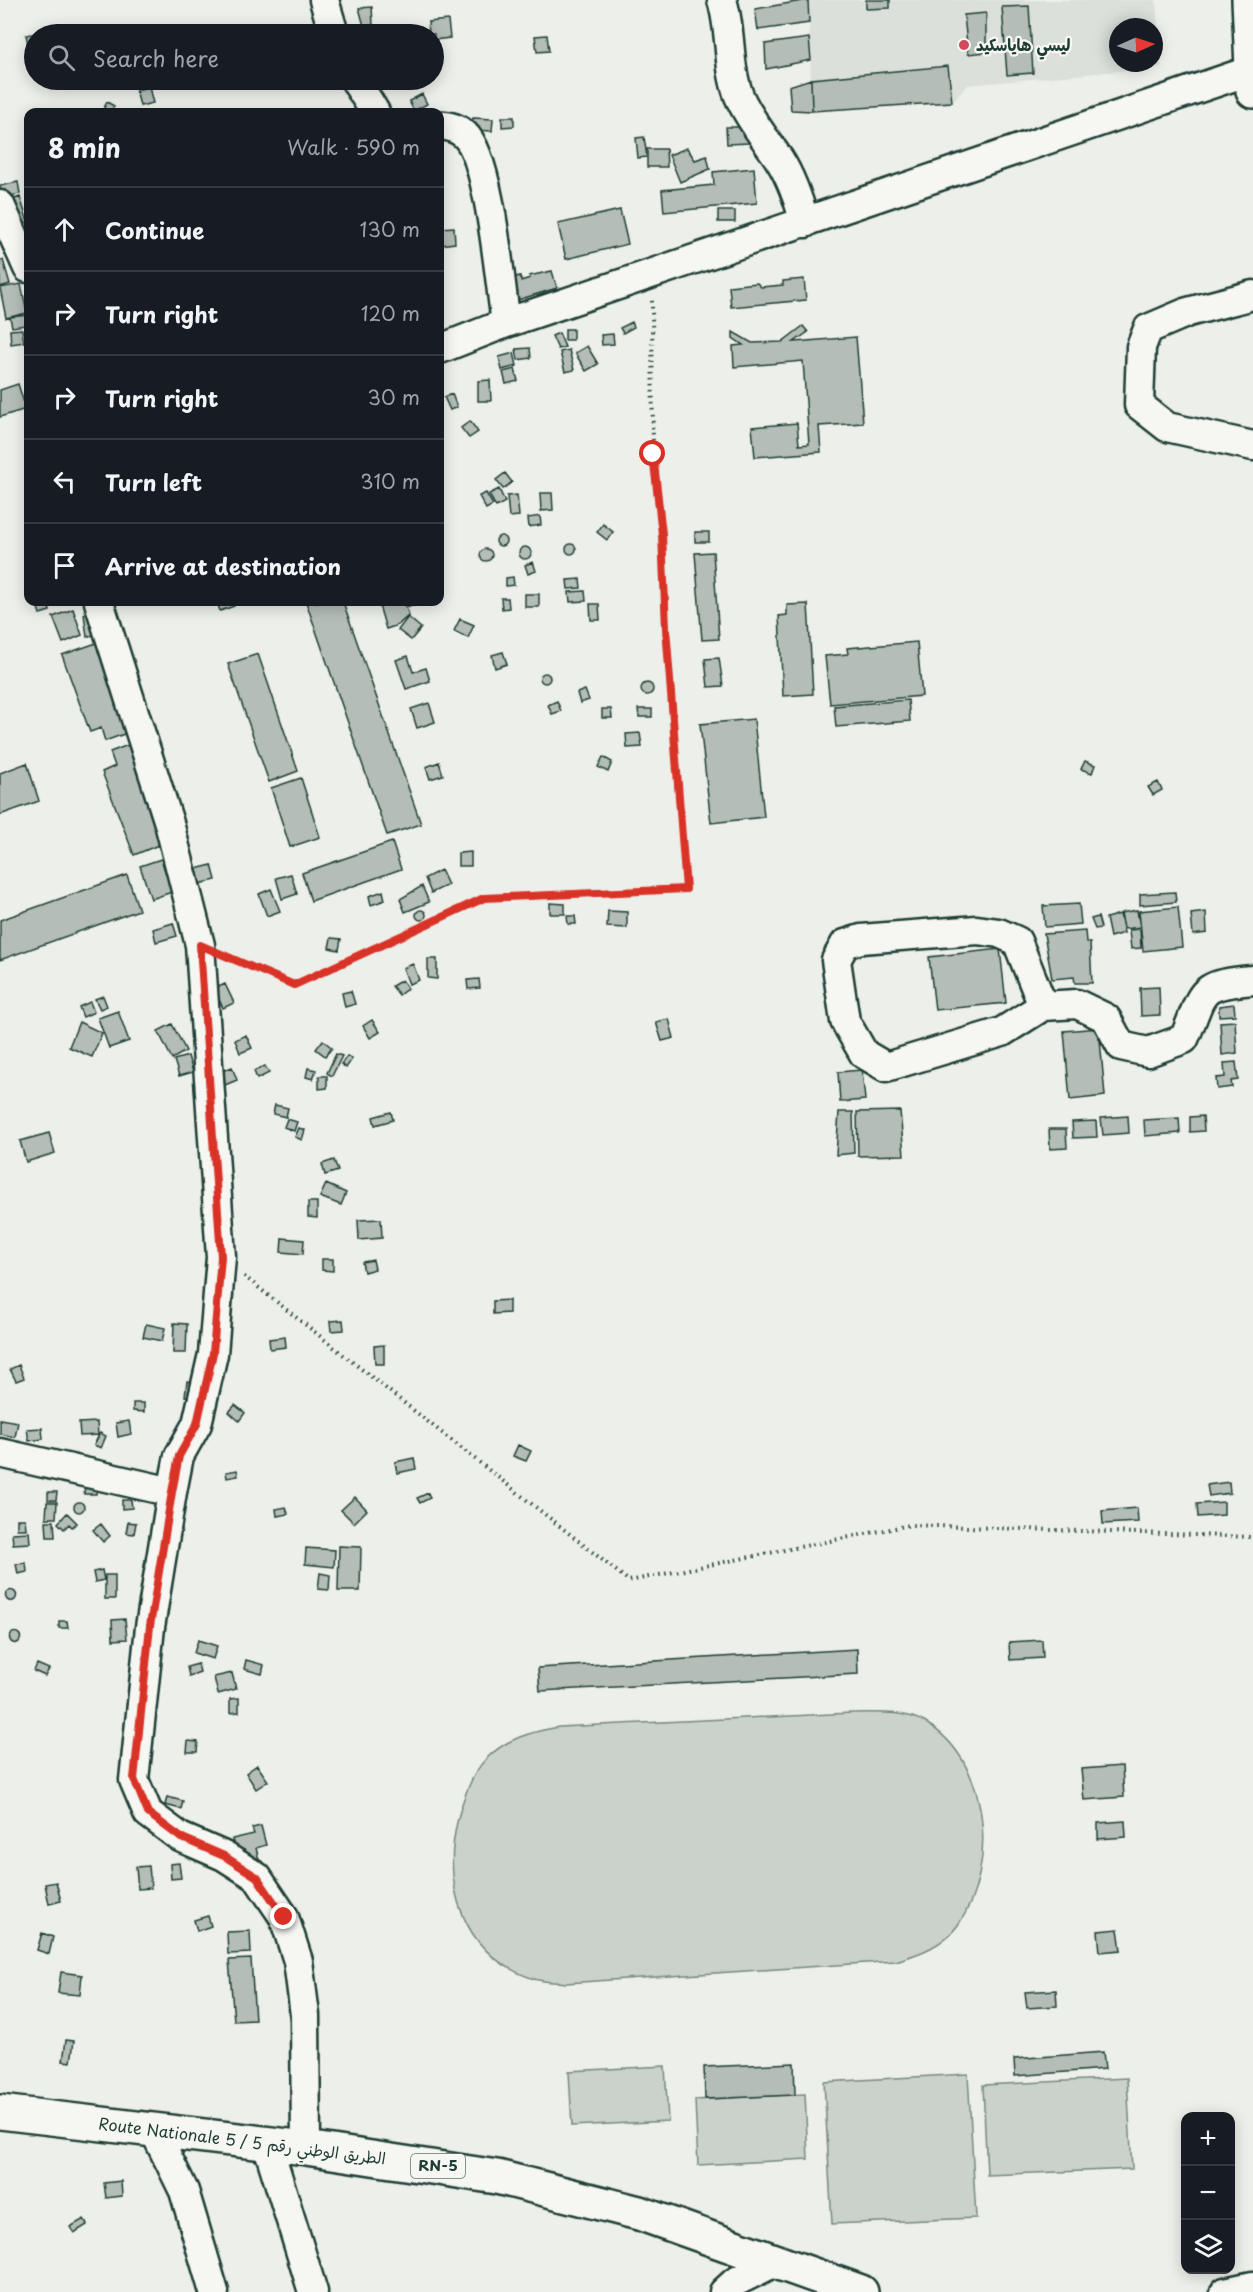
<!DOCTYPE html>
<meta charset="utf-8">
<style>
body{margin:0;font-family:"Playpen Sans","Playpen Sans Arabic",sans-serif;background:#242831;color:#f1f3f6}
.controls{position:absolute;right:18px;bottom:18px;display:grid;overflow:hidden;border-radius:12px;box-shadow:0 3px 15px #0003}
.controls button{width:54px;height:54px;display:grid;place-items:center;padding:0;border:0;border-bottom:2px solid #363941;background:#171b24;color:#f1f3f6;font:30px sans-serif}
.compass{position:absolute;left:1109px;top:18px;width:54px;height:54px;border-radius:50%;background:#171b24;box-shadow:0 3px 15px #0003;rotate:87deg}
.stop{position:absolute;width:18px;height:18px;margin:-14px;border:4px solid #d93025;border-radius:50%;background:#fff}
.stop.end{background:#d93025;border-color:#fff;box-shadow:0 2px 6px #0008}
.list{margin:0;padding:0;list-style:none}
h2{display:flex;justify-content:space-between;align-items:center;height:78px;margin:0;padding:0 24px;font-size:26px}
h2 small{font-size:20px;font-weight:400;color:#9ea1a6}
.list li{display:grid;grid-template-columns:39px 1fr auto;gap:18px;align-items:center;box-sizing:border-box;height:84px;padding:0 24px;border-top:2px solid #363941}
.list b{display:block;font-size:22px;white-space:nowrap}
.list em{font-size:20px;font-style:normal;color:#9ea1a6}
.icon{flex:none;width:33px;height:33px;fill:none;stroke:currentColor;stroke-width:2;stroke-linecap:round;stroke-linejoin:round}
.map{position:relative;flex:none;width:1253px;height:2292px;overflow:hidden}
.search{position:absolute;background:#171b24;box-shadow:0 3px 15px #0003;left:24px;top:24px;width:420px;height:66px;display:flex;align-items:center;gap:15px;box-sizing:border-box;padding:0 21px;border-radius:33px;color:#9ea1a6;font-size:22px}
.panel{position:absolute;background:#171b24;box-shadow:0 3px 15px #0003;left:24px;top:108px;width:420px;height:498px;border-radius:12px}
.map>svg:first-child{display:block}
.built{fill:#dce0db;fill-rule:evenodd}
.green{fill:#cbd2cc;stroke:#758880;stroke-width:1.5}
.building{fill:#b4bdb8;stroke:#1f3d34;stroke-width:1.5}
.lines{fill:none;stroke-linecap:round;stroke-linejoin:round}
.minor-casing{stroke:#1f3d34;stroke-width:33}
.major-casing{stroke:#1f3d34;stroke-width:38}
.path{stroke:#1f3d34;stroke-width:4;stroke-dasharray:1.5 4.5;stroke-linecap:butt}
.minor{stroke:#f6f6f2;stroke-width:28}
.major{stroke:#f6f6f2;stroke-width:33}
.route{stroke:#d93025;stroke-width:8}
.poi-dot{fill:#d1495b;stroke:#f6f6f2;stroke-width:2}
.labels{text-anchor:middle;stroke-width:4.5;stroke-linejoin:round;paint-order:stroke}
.shield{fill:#f6f6f2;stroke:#60746d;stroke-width:1.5}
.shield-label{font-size:15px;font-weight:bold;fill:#1f3d34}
.poi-label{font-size:16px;font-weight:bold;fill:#1f3d34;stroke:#f6f6f2;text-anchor:start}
.street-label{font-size:16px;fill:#1f3d34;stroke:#f6f6f2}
</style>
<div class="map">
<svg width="1253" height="2292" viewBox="0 0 1253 2292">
<rect width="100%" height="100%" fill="#edefea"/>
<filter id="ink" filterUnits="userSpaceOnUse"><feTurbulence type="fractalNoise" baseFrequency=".0167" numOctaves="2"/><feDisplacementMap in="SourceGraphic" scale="12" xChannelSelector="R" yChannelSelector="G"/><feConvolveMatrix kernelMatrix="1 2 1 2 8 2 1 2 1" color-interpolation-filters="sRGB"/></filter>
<g filter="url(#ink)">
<path class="built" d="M808,0h348l5,67 -193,18 -16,17 -140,9zM1118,27h36v36h-36z"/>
<path class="green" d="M852,1713c23,0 51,-3 72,9 66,36 75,145 34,203 -15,21 -39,29 -62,36l-330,22c-10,-1 -22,-1 -32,-4 -71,-23 -93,-93 -76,-161 5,-19 13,-43 27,-58 20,-21 45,-28 74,-33z
M665,2066l3,55 -96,5 -3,-55z
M968,2074l8,144 -144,6 -8,-142z
M1127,2078l5,91 -145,6 -4,-90z
M805,2094l3,65 -110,6 -3,-65z"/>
<path class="building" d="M808,0l1,23 -51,7 -3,-21z
M866,0h24v8l-24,1z
M1029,6l4,67 -26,2 -5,-68z
M372,7l1,18 -9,1 -5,-18z
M986,13v39l-18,2 -4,-39z
M448,20l2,18 -16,2v-6h-5l-1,-12z
M38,33l-4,1v17l-4,1 -4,-17z
M547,35l2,16 -12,1 -2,-16z
M809,38l2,22 -45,9 -1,-25z
M948,66l4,36 -140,9 -1,-32z
M811,79l1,32 -21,-1 -2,-24z
M149,87l4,16 -13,3 -4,-16z
M422,94l5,10 -13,7 -5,-10z
M107,102l7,4 -3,6h-9z
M502,117h12v9l-12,1z
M473,118l20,1 -1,12 -20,-1z
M726,127h23v16l-22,1z
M644,137l3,20 -9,1 -2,-20z
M687,148l8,12 12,-4 3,13 -30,13 -11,-27z
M647,149h19l1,18h-20z
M754,168l3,35 -93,9 -2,-22 52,-5 -1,-13z
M18,182l2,12 -19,4 -1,-12z
M20,197l8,25 -14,5 -8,-25z
M620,210l8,34 -62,15 -8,-35z
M718,211h17v11h-17z
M454,227l1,16 -15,2v-17z
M3,260l7,24 -10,3v-26z
M552,271l5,17 -43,13 -6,-22 12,-3 1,5 9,-3 -1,-2z
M804,279l2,21 -75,7 -2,-21 28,-3 4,4 22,-2v-4z
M21,284l6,29 -21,5 -6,-30z
M28,315v15l-3,1v-6l-13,2 -2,-10z
M632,322l2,5 -11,6 -3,-5z
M803,326l5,6 -14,10 62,-5 7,86 -44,3 2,26 -66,5 -3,-30 45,-4 2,22 10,-1 -6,-83 -69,6 -1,-21 10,-1 -10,-7v-6l19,11 30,-1z
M22,329l2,13 -13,2 -1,-14z
M565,329h8v11h-8z
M559,333l6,14 -7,2 -6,-13z
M613,334l1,10 -12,1 -1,-10z
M587,346l11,18 -12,7 -11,-18z
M530,348l1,10 -13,2 -2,-11z
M569,350l5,20 -9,2 -5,-20z
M514,353l3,13 -15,4 -3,-13z
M515,369l3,12 -12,3 -3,-12z
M490,380l1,21h-13v-20z
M18,384l8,25 -26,8v-27z
M452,394l5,13 -7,3 -6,-13z
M470,421l8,11 -9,6 -8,-10z
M505,473l7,9 -9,7 -7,-9z
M499,489l6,13 -9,5 -7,-13z
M486,493l7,12 -7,4 -7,-13z
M540,493h12l1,17 -12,1z
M517,495l2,21 -10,1 -2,-21z
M540,516l1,9 -12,2 -1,-9z
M603,524l10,8 -6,8 -10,-8z
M695,532h14v10h-14z
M496 541a5 5 0 1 1 10 0a5 5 0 1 1-10 0Z
M566 549a5 5 0 1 1 10 0a5 5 0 1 1-10 0Z
M519 553a6 6 0 1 1 12 0a6 6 0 1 1-12 0Z
M480 555a6 6 0 1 1 12 0a6 6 0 1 1-12 0Z
M713,552l6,87 -17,1 -7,-87z
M533,562l3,9 -8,3 -3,-9z
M513,577l1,8 -8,1v-8z
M580,579l1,9 -13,1 -1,-9z
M585,591l1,10 -16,1 -1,-10z
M525,594h14v13h-14z
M501,598h7l1,10 -7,1z
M36,602h12l2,9 -10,3z
M217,602h15l2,4 -14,5z
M306,602h37l78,222 -34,11z
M378,602h26l5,13 -11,10 -12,4z
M407,602h18v1l-17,4z
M590,604h9l1,16h-9z
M808,604l5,90 -30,2 -4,-80 8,-1v-10z
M73,609l9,26 -19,8 -10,-26z
M97,612l6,20 -16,5 -3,-23z
M408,617l13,11 -10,12 -13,-10z
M460,619l14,6 -6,13 -14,-7z
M105,640l22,93 -22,8 -4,-13 -11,4 -28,-77z
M917,642l5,54 -92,8 -5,-48 23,-2 -1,-6z
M503,652l4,12 -12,4 -3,-13z
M258,654l40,117 -29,11 -41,-118z
M408,656l5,16 13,-4 4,13 -24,8 -10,-29z
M719,658l4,28 -15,1 -3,-28z
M540 678a5 5 0 1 1 10 0a5 5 0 1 1-10 0Z
M641 689a6 6 0 1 1 12 0a6 6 0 1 1-12 0Z
M585,690l4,10 -9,3 -3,-10z
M908,700l2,21 -74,6 -2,-21z
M557,701l4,10 -9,3 -4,-9z
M429,703l6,19 -18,6 -6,-19z
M602,709h9l1,9h-10z
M638,709h14v8h-13z
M754,719l10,98 -53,6 -11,-99z
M640,733l2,14 -15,1 -1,-14z
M136,742l31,84 -11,4 5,14 -27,11 -32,-83 13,-6 -5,-14z
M603,757l9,5 -4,10 -10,-5z
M1085,761l10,4 -3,8 -11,-4z
M439,762l4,13 -13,4 -4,-12z
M27,763l12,38 -39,14v-42z
M301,778l19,59 -30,10 -19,-59z
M1158,782l4,8 -9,5 -5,-8z
M392,842l9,27 -90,32 -9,-28z
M471,852v14h-13v-13z
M161,859l11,33 -21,7 -11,-33z
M212,865l4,15 -22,5 -3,-15z
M441,870l7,15 -17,8 -6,-15z
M291,874l6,20 -15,5 -6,-21z
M127,875l12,35 -139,50v-40z
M422,886l7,16 -24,10 -5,-13z
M271,889l9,22 -13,5 -8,-22z
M383,891l2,9 -14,5 -2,-9z
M1175,892l1,10 -36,3v-11z
M550,903l15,1v10h-15z
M1079,904l2,20 -36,3 -2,-21z
M1178,907l4,40 -39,4 -4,-40z
M416 915a5 5 0 1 1 10 0a5 5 0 1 1-10 0Z
M1137,910l3,17 -16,2 -3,-16z
M608,911l19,1v16l-20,-1z
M1206,912l1,21 -14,2 -2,-21z
M1120,914l4,19 -14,4 -4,-19z
M567,916h8l1,8h-8z
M1098,917l3,11 -6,1 -4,-10z
M173,923l4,13 -21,6 -3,-13z
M1140,929l1,19 -10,1 -2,-19z
M1085,931l1,11 4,1 2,40h-17l-1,-6 -22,2 -8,-45z
M331,938l10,1 -2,11 -10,-2z
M1000,949l6,54 -71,7 -6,-53z
M428,959h9v20l-9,-1z
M413,964l6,16 -10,4 -6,-16z
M479,979l1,9 -12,1 -1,-9z
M402,980l6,8 -9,7 -7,-9z
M225,984l9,19 -11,5 -9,-19z
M1159,987l1,28 -19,1 -1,-28z
M351,991l4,13 -10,3 -3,-14z
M103,996l4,10 -7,3 -5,-10z
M90,1002l4,10 -11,5 -4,-10z
M1234,1004l1,11 -16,1v-10z
M118,1011l11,30 -20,7 -11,-30z
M669,1019l5,19 -12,3 -6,-19z
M372,1020l8,12 -10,6 -7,-12z
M1235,1021l2,32 -15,2 -2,-33z
M79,1022l23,11 -10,24 -23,-10z
M172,1024l14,27 -14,8 -14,-28z
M1099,1028l6,68 -35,4 -6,-69z
M246,1035l6,13 -12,5 -5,-13z
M323,1040l9,8 -7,8 -9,-7z
M336,1054l6,2 -10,20 -5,-3z
M188,1056l5,16 -14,4 -5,-16z
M347,1056l5,3 -6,9 -5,-4z
M1236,1062l2,18 -7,1 1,6 -15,2 -1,-11 9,-1 -1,-14z
M265,1066l4,7 -12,6 -3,-8z
M232,1067l5,13 -12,5 -5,-13z
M308,1068l8,2 -3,9 -7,-2z
M862,1070l3,30 -25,2 -2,-30z
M319,1076h8v12l-8,1z
M275,1105l13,3 -2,9 -13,-3z
M900,1111l4,44 -46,1 -1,-44z
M391,1112l2,8 -18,5 -2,-8z
M839,1112h14l1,41 -18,2z
M1128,1116l1,17 -26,2 -2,-17z
M1203,1116l1,15 -14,1v-15z
M1179,1118l1,15 -35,3 -1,-16z
M287,1119l10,3 -3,9 -10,-4z
M1096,1121l1,16 -24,1 -1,-16z
M299,1128l6,2 -3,10 -7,-3z
M1049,1129h17l1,19 -17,1z
M49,1133l6,20 -29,9 -6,-21z
M334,1160l4,11 -13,4 -3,-11z
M326,1184l20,9 -5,12 -21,-8z
M308,1202h9v16l-9,-1z
M381,1219l1,19 -23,2 -1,-20z
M282,1238l22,2 -1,14 -22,-2z
M322,1259h11v12l-11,-1z
M373,1260l2,9 -11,3 -2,-10z
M509,1300v13l-16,1v-13z
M343,1320l1,10 -13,1 -1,-10z
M174,1323l13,1 -1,29h-13z
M146,1324l19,4 -3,13 -19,-4z
M285,1337l1,10 -16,2 -1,-10z
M384,1345v19h-9l-1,-18z
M19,1365l5,13 -8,3 -6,-12z
M187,1381l8,1 -3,15 -7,-1z
M133,1403h11v9l-11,-1z
M235,1405l10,8 -6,8 -10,-9z
M0,1419l18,3 -3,15 -15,-3z
M129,1421l2,13 -13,3 -2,-14z
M97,1422l1,13 -18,1 -1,-13z
M42,1428l1,11 -14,2 -2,-12z
M100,1433l6,3 -5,12 -7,-3z
M518,1445l13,6 -5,10 -13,-5z
M414,1458l2,11 -19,4 -2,-11z
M237,1470l1,6 -11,2 -1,-6z
M1229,1482l1,11 -21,3 -2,-11z
M85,1484l12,1 -1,9h-12z
M48,1492h9l-1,8h-8z
M428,1493l2,5 -10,5 -3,-5z
M355,1497l12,13 -13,13 -13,-13z
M122,1500h9l1,8 -10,1z
M47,1502h10l-1,16h-10z
M1224,1502v13l-26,2 -1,-13z
M74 1507a5 5 0 1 1 10 0a5 5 0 1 1-10 0Z
M286,1507l2,7 -11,2 -1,-7z
M1137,1508l1,14 -35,2 -1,-13z
M67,1513l10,10 -5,4 -3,-3 -5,5 -6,-6z
M17,1519h8l1,10h-9z
M46,1521h8l1,16h-8z
M128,1522l8,1 -2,11 -8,-1z
M101,1524l9,12 -7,6 -10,-12z
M29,1532l1,11 -17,1 -1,-11z
M339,1546l22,1 -1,44h-22z
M306,1548l29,2 -1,17 -29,-3z
M26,1563l1,9 -9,2 -2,-10z
M102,1570l2,10 -9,2 -2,-10z
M320,1573l10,2 -1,15 -11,-1z
M105,1575h10v24h-10z
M5.5 1596a5.5 5.5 0 1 1 11 0a5.5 5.5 0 1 1-11 0Z
M125,1619l2,20 -14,1 -1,-20z
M59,1621h8l1,7h-9z
M9.5 1638a5.5 5.5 0 1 1 11 0a5.5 5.5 0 1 1-11 0Z
M198,1640l19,6 -4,13 -19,-6z
M1042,1640l1,18 -33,2 -1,-18z
M857,1649l1,25 -318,17 -2,-23z
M246,1660l18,5 -2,9 -18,-5z
M37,1664l12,5 -4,7 -11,-5z
M198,1664l2,8 -11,4 -2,-9z
M232,1673l4,16 -18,5 -4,-17z
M239,1698v14l-9,1v-14z
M188,1741l10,1 -1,10h-10z
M257,1765l11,16 -12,8 -10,-16z
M1122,1766l2,31 -40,3 -3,-31z
M167,1797l16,4 -2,8 -16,-4z
M1125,1821l1,16 -28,2v-16z
M261,1826l5,19 -10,3 3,12 -11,3 -3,-13 -10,2 -3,-13 22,-5 -2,-6z
M179,1863l2,15 -10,1 -1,-15z
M149,1866l2,22 -13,1 -2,-22z
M56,1882l5,19 -12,3 -4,-20z
M208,1916l3,10 -14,5 -3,-11z
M1118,1929l3,21 -21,2 -2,-21z
M250,1931l1,22 -23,1 -1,-22z
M42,1933l11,4 -4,17 -12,-4z
M251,1959l4,61 -21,1 -5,-61z
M61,1972l21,3 -2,20 -22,-2z
M1056,1990l1,16 -30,2 -2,-16z
M66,2040l8,1 -3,21 -8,-1z
M1103,2052l2,17 -90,7 -1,-17z
M794,2063l1,32 -90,4 -1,-32z
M121,2181l1,15 -16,2 -2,-15z
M84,2219l3,6 -13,8 -4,-6z"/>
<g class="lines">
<g class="minor-casing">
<path id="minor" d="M324,0l10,34
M722,0c10,32 5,65 17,96 10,23 26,42 40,63 13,20 20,42 26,64
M355,80l20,32
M440,126c8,-1 19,3 25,9 25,23 35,150 41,188
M0,205l28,63
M1253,295l-65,17 -40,17 -7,18 -2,58 28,22 86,19
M440,349l66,-26 746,-253
M99,602l70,221 31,122 21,312 -8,97 -16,70 -18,32 -7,36 -22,135 -16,153 14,33 32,24 44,19 33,21 27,40 14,44 7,54 1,133
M977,930l22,3 18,8 26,65 -41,26 -116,35 -22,-13 -19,-33 -9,-61 9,-16 16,-5z
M1043,1006l34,-2 29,14 15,28 27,6 36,-13c21,-48 11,-54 69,-59
M0,1453l172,39
M154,2130l30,61 30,101
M267,2143l46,149
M724,2292l11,-10 42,-21
M1225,2292l28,-6"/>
</g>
<g class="major-casing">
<path id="major" d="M1249,0l4,91
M0,2112l306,36 191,29 142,36 222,79"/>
</g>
<path class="path" d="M225,956l69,29 190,-87 202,-9 -20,-261 -4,-94 -9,-80 -1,-154
M244,1276l385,305 281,-56 343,12"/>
<use href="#minor" class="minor"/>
<use href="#major" class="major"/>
</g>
</g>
<g class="lines" filter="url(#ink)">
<path class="route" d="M284,1917l-27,-40 -33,-21 -44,-19 -32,-24 -14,-34 16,-153 22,-134 7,-36 18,-32 16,-71 8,-96 -21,-312 94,40 190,-87 202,-9 -20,-261 -4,-94 -9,-80"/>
</g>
<circle class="poi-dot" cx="964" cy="45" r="6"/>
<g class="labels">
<rect class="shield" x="411" y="2154" width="54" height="24" rx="4.5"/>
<g class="shield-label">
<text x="438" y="2171">RN-5</text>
</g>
<g class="poi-label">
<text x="976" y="51">ليسي هاياسكيد</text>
</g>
<g class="street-label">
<text transform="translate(242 2141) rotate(7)" y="6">Route Nationale 5 / الطريق الوطني رقم 5</text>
</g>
</g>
</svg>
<div class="controls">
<button>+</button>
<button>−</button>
<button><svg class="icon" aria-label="layers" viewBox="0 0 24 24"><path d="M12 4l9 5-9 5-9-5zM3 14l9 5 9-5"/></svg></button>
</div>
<svg class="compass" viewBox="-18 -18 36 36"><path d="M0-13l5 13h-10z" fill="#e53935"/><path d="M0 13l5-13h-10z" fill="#9ea1a6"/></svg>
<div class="stop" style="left:653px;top:454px"></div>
<div class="stop end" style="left:284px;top:1917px"></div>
<div class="search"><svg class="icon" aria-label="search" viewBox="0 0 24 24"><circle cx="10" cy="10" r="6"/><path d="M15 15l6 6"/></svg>Search here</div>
<section class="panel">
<h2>8 min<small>Walk · 590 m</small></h2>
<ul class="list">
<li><svg class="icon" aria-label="ahead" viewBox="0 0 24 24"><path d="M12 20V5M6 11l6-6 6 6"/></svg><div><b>Continue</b></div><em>130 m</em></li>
<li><svg class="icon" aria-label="right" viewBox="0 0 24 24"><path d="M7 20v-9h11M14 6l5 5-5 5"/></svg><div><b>Turn right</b></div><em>120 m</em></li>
<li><svg class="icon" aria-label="right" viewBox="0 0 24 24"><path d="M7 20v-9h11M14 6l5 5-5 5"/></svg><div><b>Turn right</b></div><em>30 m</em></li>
<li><svg class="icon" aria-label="left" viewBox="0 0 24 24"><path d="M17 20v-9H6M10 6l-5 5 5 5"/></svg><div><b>Turn left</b></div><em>310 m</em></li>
<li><svg class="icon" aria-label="arrive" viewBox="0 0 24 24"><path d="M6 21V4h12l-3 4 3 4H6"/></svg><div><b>Arrive at destination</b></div></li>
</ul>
</section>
</div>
